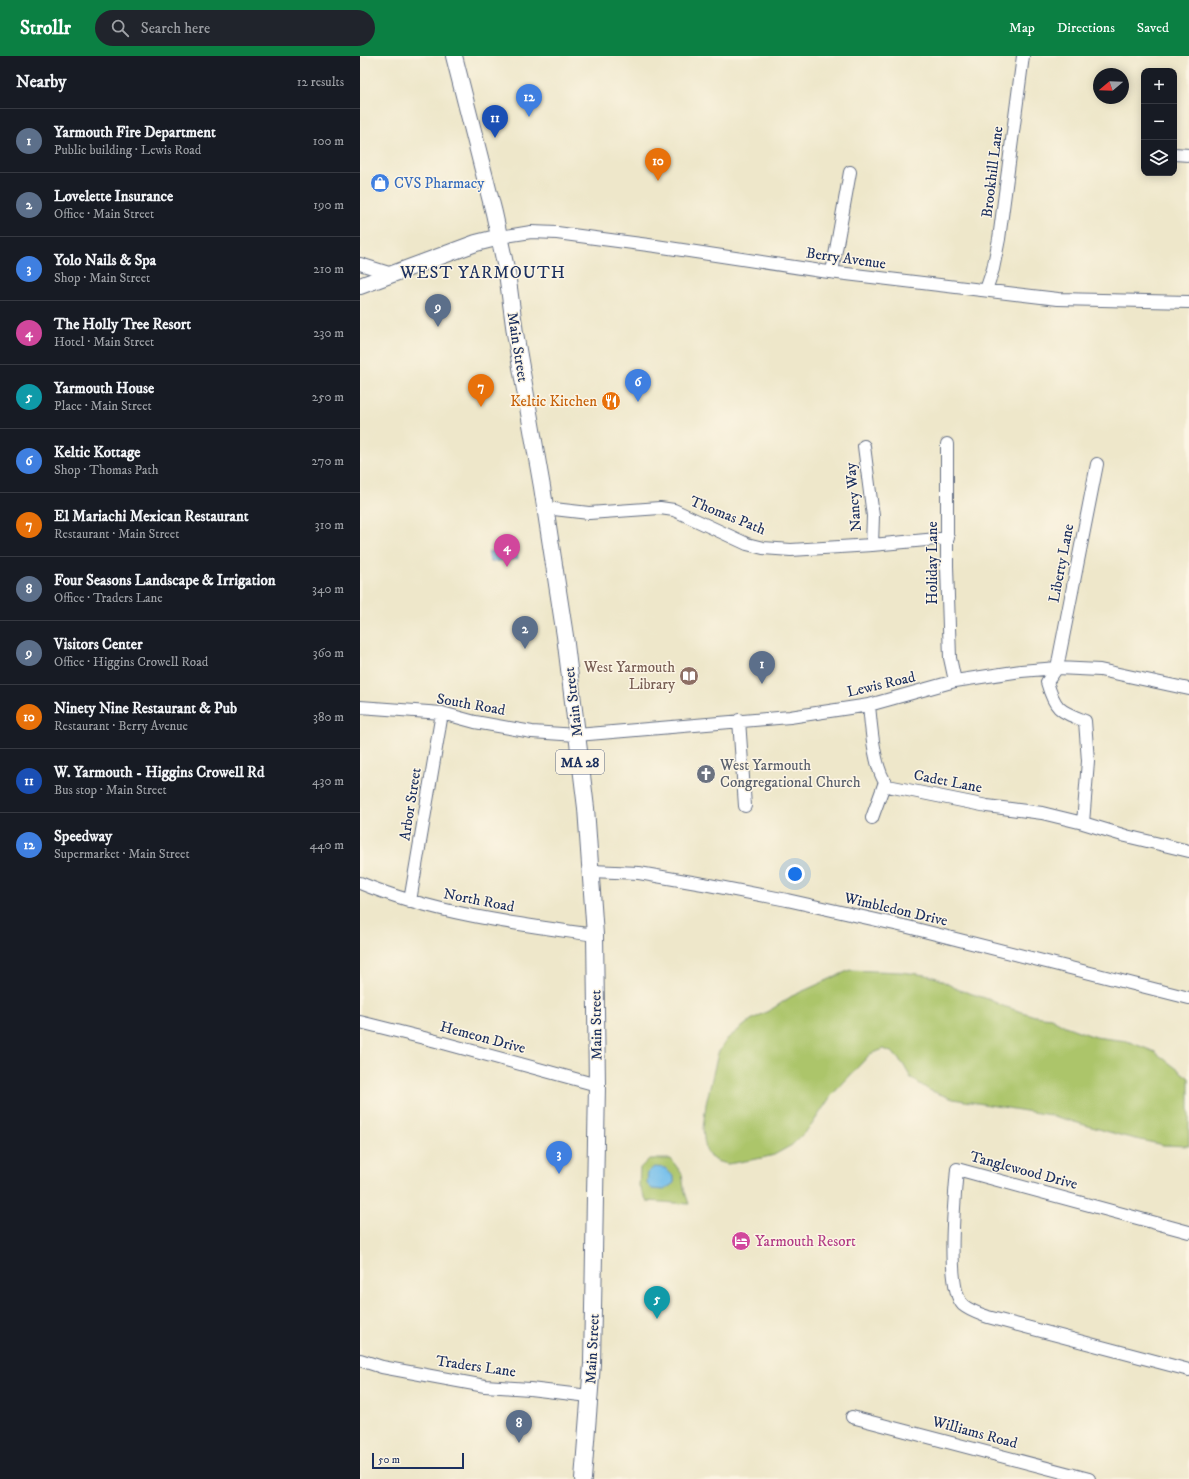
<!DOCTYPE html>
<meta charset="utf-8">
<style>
body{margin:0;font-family:"IM FELL DW Pica",serif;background:#20242c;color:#f1f3f6}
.controls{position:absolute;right:12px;top:12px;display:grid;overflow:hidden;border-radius:8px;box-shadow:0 2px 10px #0003}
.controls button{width:36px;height:36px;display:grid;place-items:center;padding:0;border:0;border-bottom:1px solid #363941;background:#171b24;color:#f1f3f6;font:20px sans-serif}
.compass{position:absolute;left:733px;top:12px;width:36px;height:36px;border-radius:50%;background:#171b24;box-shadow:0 2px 10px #0003;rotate:251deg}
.scale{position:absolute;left:12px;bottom:10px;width:92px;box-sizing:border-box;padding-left:4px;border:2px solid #1b2f5e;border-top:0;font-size:11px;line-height:14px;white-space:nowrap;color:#1b2f5e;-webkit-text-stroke:3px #fcf5e5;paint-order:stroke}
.you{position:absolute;left:435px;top:818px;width:14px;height:14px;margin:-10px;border:3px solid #fff;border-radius:50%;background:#1a73e8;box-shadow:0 0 0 6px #1a73e833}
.badge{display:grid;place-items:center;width:26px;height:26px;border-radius:50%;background:#0b8043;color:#fff;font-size:13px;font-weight:700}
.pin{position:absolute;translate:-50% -33px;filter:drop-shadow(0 1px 2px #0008)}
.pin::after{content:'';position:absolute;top:21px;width:14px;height:12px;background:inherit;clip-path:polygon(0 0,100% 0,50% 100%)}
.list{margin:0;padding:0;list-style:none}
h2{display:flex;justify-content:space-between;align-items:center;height:52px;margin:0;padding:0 16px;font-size:17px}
h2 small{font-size:13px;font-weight:400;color:#9ea1a6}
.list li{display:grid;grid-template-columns:26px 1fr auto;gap:12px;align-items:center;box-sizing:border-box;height:64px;padding:0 16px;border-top:1px solid #363941}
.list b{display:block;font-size:15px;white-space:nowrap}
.list p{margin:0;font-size:13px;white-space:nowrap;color:#9ea1a6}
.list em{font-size:13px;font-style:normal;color:#9ea1a6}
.icon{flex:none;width:22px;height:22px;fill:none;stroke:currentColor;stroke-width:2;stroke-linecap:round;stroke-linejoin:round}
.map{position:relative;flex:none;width:829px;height:1423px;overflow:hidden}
header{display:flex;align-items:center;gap:24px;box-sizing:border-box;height:56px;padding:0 20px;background:#0b8043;color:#fff}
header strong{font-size:19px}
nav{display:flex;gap:22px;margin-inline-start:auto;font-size:14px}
.search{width:280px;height:36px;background:#20242c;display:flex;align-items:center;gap:10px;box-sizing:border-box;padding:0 14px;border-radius:22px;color:#9ea1a6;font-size:15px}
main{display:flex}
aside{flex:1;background:#171b24}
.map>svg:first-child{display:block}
.green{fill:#acc56b;stroke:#647a64}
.water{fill:#72beeb;stroke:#4676a4}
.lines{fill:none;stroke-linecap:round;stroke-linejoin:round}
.minor-casing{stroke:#656f84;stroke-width:14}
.major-casing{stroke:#656f84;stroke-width:18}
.minor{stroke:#fff;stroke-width:12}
.major{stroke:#fff;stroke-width:16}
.labels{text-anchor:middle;stroke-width:3;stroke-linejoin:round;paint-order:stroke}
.shield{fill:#fcf5e5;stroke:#5e6a86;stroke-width:1}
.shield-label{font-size:14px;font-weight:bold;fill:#1b2f5e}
.street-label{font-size:15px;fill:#1b2f5e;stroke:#fcf5e5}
.shop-label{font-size:15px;fill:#366cbe;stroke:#fcf5e5;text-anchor:start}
.food-label{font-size:15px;fill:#c56008;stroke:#fcf5e5;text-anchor:end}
.education-label{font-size:15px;fill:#785e54;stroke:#fcf5e5;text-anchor:end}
.worship-label{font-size:15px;fill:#5b616d;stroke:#fcf5e5;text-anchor:start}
.hotel-label{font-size:15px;fill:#b23c85;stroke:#fcf5e5;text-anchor:start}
.quarter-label{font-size:17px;letter-spacing:1px;fill:#1b2f5e;stroke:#fcf5e5}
</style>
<header>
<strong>Strollr</strong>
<div class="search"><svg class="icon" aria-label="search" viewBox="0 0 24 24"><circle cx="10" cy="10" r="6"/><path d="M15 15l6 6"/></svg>Search here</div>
<nav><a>Map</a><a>Directions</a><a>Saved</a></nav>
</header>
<main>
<aside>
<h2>Nearby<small>12 results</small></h2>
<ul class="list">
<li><span class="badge" style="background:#5c6f8a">1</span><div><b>Yarmouth Fire Department</b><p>Public building · Lewis Road</p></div><em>100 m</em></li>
<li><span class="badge" style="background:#5c6f8a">2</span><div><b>Lovelette Insurance</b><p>Office · Main Street</p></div><em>190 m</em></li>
<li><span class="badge" style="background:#3f7fe0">3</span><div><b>Yolo Nails &amp; Spa</b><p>Shop · Main Street</p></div><em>210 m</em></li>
<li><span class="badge" style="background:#d1479c">4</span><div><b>The Holly Tree Resort</b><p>Hotel · Main Street</p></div><em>230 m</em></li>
<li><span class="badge" style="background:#0f9aa8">5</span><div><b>Yarmouth House</b><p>Place · Main Street</p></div><em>250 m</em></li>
<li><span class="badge" style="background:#3f7fe0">6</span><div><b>Keltic Kottage</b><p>Shop · Thomas Path</p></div><em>270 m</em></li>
<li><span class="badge" style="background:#e8710a">7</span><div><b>El Mariachi Mexican Restaurant</b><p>Restaurant · Main Street</p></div><em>310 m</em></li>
<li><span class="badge" style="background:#5c6f8a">8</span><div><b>Four Seasons Landscape &amp; Irrigation</b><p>Office · Traders Lane</p></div><em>340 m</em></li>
<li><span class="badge" style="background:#5c6f8a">9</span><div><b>Visitors Center</b><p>Office · Higgins Crowell Road</p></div><em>360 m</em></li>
<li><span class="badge" style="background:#e8710a">10</span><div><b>Ninety Nine Restaurant &amp; Pub</b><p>Restaurant · Berry Avenue</p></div><em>380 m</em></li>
<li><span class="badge" style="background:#1a4fb4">11</span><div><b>W. Yarmouth - Higgins Crowell Rd</b><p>Bus stop · Main Street</p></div><em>430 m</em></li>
<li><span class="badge" style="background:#3f7fe0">12</span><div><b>Speedway</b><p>Supermarket · Main Street</p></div><em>440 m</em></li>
</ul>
</aside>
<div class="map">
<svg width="829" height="1423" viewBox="0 0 829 1423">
<rect width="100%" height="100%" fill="#fcf5e5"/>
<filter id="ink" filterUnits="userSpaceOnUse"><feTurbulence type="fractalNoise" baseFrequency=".025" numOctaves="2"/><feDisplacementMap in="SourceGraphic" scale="8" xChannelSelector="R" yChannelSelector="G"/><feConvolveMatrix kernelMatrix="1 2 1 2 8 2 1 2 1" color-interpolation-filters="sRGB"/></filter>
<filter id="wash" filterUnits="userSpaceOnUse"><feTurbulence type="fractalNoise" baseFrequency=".012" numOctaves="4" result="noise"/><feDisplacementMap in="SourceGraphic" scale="16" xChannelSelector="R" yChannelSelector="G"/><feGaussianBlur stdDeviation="0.9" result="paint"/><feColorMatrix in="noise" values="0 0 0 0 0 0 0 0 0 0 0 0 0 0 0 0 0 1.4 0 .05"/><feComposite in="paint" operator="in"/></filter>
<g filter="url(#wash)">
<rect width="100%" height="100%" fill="#eee7ca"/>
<path class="green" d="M490,914l51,2 25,3 11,3 20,11 31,10 15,7 32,10 16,2 14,8 30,11 32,4 28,11 34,26v68l-26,-1 -40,-9 -73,-21 -97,-16 -24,-9 -18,-12 -8,-14 -10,-11 -9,-4 -14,5 -12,13 -27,29 -20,30 -19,19 -18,10 -12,3 -34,6 -9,-2 -9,-5 -4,-7 -2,-11 -1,-11 3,-24 12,-51 9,-14 24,-19 21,-11 20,-13z
M289,1103h22l11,15 2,15 5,15 -42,-3 -8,-15 1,-18z"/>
<path class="water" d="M156,491l2,12 -28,3 -2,-10z
M294,1111l11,1 9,9v6l-10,7 -12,-1 -5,-5 1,-12z"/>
</g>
<g filter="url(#ink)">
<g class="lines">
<g class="minor-casing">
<path id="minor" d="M814,98l15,1
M140,181l31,-5 26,1 99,13 165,25 237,28 131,3
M0,208l32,10
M472,216l18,-100
M626,234l7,-21 6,-30 24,-183
M587,388v122l3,92 5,23
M504,390l9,70 -1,29
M737,408l-40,204 -10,14c8,28 13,29 38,39l3,40 -5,62 43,13 63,15
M185,452l44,5 71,-5 14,2 73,34 16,4 28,2 81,-5 76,-7
M509,649c2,21 5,66 19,81l99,20 55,7 41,10
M0,651l82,6 33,9 57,10 45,3 213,-18 79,-12 86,-24 66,-10 36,-3 43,2 89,19
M379,664l6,86
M512,762l13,-36
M231,815l48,2 70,12 78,15 121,27 281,71
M0,827c75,31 156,41 235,52
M50,845l32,-188
M0,966l76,19 161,44
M829,1176l-232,-63c-2,26 -12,118 6,136 7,6 17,9 25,12l201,53
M0,1304l22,7 103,19 45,3 59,7
M492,1361l237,62"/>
</g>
<g class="major-casing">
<path id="major" d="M94,0l40,157 13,60 8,60 27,154 23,149 21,172 9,127 2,150 -5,279 -9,115
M0,230l116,-43 24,-6"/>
</g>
<use href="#minor" class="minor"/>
<use href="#major" class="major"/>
</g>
</g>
<defs>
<g id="shop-disc" transform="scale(1)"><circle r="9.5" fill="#3f7fe0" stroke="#fcf5e5"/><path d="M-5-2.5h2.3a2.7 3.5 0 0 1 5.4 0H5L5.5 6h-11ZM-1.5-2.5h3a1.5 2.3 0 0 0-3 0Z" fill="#fff"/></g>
<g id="restaurant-disc" transform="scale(1)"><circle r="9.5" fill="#e8710a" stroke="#fcf5e5"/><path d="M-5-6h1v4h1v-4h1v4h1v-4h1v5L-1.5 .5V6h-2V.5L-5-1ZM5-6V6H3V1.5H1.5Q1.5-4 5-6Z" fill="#fff"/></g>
<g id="library-disc" transform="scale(1)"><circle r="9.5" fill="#8d6e63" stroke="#fcf5e5"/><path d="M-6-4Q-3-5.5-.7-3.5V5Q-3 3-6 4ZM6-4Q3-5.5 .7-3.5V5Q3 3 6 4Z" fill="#fff"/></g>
<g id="church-disc" transform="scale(1)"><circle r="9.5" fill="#6b7280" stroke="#fcf5e5"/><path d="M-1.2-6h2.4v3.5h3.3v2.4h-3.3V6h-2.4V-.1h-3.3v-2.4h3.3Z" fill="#fff"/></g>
<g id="hotel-disc" transform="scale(1)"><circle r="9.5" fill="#d1479c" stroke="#fcf5e5"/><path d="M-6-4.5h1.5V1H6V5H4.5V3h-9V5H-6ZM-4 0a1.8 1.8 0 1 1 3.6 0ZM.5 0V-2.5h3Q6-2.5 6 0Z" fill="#fff"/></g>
</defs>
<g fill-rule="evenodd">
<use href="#shop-disc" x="20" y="127"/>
<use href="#restaurant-disc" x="251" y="345"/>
<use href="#library-disc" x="329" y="620"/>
<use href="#church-disc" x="346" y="718"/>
<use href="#hotel-disc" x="381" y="1185"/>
</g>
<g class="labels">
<rect class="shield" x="196" y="694" width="48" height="24" rx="3"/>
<g class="shield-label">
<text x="220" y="711">MA 28</text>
</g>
<g class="street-label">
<text transform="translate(632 116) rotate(-83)" y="5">Brookhill Lane</text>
<text transform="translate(486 202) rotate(8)" y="5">Berry Avenue</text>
<text transform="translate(158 291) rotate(81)" y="5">Main Street</text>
<text transform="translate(493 441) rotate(-95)" y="5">Nancy Way</text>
<text transform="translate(368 459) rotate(22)" y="5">Thomas Path</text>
<text transform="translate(572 507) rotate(-90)" y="5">Holiday Lane</text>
<text transform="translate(701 507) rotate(-79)" y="5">Liberty Lane</text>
<text transform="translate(521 628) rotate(-13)" y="5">Lewis Road</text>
<text transform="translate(213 646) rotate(-97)" y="5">Main Street</text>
<text transform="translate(111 648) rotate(10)" y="5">South Road</text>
<text transform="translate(588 725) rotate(11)" y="5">Cadet Lane</text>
<text transform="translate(50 748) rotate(-81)" y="5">Arbor Street</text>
<text transform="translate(119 844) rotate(11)" y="5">North Road</text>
<text transform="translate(536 853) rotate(13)" y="5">Wimbledon Drive</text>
<text transform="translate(236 969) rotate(-91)" y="5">Main Street</text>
<text transform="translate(123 981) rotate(15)" y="5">Hemeon Drive</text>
<text transform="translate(664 1114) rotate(15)" y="5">Tanglewood Drive</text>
<text transform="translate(232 1293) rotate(-87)" y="5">Main Street</text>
<text transform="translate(116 1310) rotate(8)" y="5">Traders Lane</text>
<text transform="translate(615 1376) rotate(15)" y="5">Williams Road</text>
</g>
<g class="shop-label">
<text x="34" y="132">CVS Pharmacy</text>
</g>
<g class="food-label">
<text x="237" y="350">Keltic Kitchen</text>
</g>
<g class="education-label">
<text x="315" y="616">West Yarmouth<tspan x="315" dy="17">Library</tspan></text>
</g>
<g class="worship-label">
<text x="360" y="714">West Yarmouth<tspan x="360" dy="17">Congregational Church</tspan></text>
</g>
<g class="hotel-label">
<text x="395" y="1190">Yarmouth Resort</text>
</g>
<g class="quarter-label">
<text x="123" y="222">WEST YARMOUTH</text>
</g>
</g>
</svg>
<div class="controls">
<button>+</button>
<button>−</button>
<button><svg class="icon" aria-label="layers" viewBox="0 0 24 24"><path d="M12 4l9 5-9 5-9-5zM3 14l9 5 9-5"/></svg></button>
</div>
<svg class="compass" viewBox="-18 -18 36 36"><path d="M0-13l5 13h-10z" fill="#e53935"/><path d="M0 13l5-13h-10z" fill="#9ea1a6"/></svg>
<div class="scale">50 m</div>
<div class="you"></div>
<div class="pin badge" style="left:402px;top:628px;background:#5c6f8a">1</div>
<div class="pin badge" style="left:165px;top:593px;background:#5c6f8a">2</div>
<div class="pin badge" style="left:199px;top:1118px;background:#3f7fe0">3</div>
<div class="pin badge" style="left:147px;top:511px;background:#d1479c">4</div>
<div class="pin badge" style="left:297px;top:1263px;background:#0f9aa8">5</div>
<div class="pin badge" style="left:278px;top:346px;background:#3f7fe0">6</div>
<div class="pin badge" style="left:121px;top:351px;background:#e8710a">7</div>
<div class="pin badge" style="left:159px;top:1387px;background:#5c6f8a">8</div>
<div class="pin badge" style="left:78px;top:271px;background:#5c6f8a">9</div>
<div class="pin badge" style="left:298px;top:125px;background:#e8710a">10</div>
<div class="pin badge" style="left:135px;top:82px;background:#1a4fb4">11</div>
<div class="pin badge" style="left:169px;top:61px;background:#3f7fe0">12</div>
</div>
</main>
